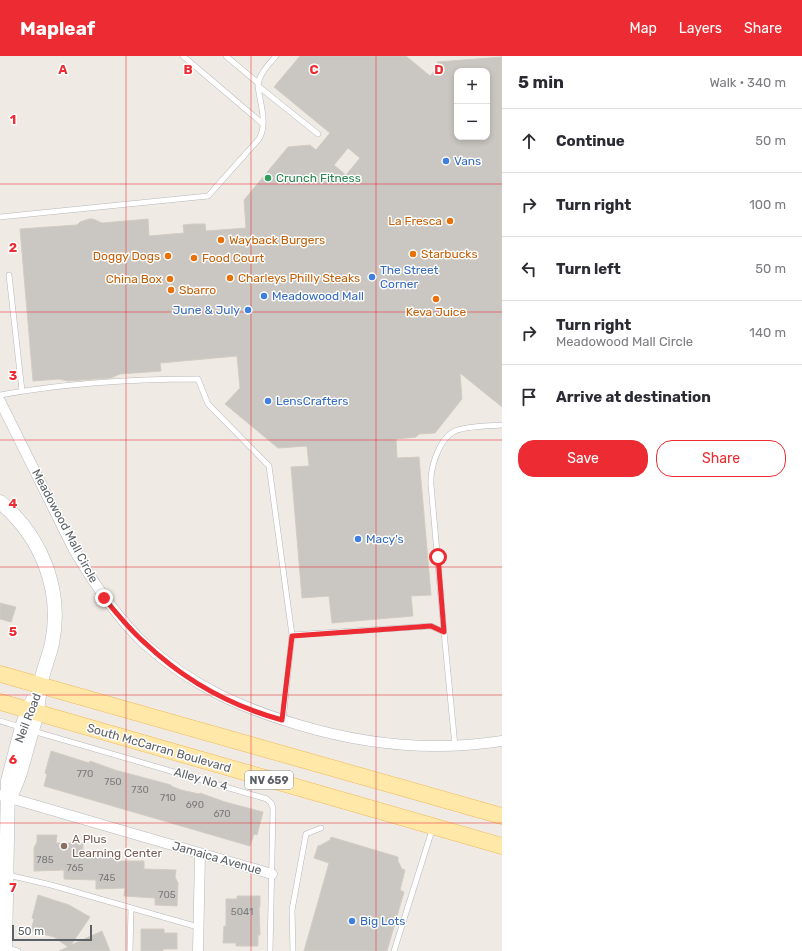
<!DOCTYPE html>
<meta charset="utf-8">
<style>
body{margin:0;font-family:Rubik,sans-serif;background:#f7f7f7;color:#2b2b33}
.controls{position:absolute;right:12px;top:12px;display:grid;overflow:hidden;border-radius:8px;box-shadow:0 2px 6px #0003}
.controls button{width:36px;height:36px;display:grid;place-items:center;padding:0;border:0;border-bottom:1px solid #e1e1e2;background:#fff;color:#2b2b33;font:20px sans-serif}
.scale{position:absolute;left:12px;bottom:10px;width:80px;box-sizing:border-box;padding-left:4px;border:2px solid #5c6165;border-top:0;font-size:11px;line-height:14px;white-space:nowrap;color:#5c6165;-webkit-text-stroke:3px #fff;paint-order:stroke}
.stop{position:absolute;width:12px;height:12px;margin:-9px;border:3px solid #ec2c32;border-radius:50%;background:#fff}
.stop.end{background:#ec2c32;border-color:#fff;box-shadow:0 1px 4px #0008}
.list{margin:0;padding:0;list-style:none}
h2{display:flex;justify-content:space-between;align-items:center;height:52px;margin:0;padding:0 16px;font-size:17px}
h2 small{font-size:13px;font-weight:400;color:#7c7c81}
.list li{display:grid;grid-template-columns:26px 1fr auto;gap:12px;align-items:center;box-sizing:border-box;height:64px;padding:0 16px;border-top:1px solid #e1e1e2}
.list b{display:block;font-size:15px;white-space:nowrap}
.list p{margin:0;font-size:13px;white-space:nowrap;color:#7c7c81}
.list em{font-size:13px;font-style:normal;color:#7c7c81}
.actions{display:flex;gap:8px;padding:12px 16px}
.actions a{flex:1;padding:9px 0;border:1px solid #ec2c32;border-radius:16px;text-align:center;font-size:14px;color:#ec2c32}
.actions .main{background:#ec2c32;color:#fff}
.icon{flex:none;width:22px;height:22px;fill:none;stroke:currentColor;stroke-width:2;stroke-linecap:round;stroke-linejoin:round}
.map{position:relative;flex:none;width:502px;height:895px;overflow:hidden}
header{display:flex;align-items:center;gap:24px;box-sizing:border-box;height:56px;padding:0 20px;background:#ec2c32;color:#fff}
header strong{font-size:19px}
nav{display:flex;gap:22px;margin-inline-start:auto;font-size:14px}
main{display:flex}
aside{flex:1;background:#fff}
.map>svg:first-child{display:block}
.building{fill:#cac6c1;stroke:#d3ccc2;fill-rule:evenodd}
.lines{fill:none;stroke-linecap:round;stroke-linejoin:round}
.lane-casing{stroke:#b4b7bb;stroke-width:6}
.street-casing{stroke:#b4b7bb;stroke-width:11}
.secondary-casing{stroke:#b5b9be;stroke-width:15}
.primary-casing{stroke:#f3b758;stroke-width:17}
.lane{stroke:#fff;stroke-width:5}
.street{stroke:#fff;stroke-width:10}
.secondary{stroke:#fff;stroke-width:14}
.primary{stroke:#ffe8a8;stroke-width:16}
.route{stroke:#ec2c32;stroke-width:5}
.grid{fill:none;stroke:#ec2c32;stroke-width:1;stroke-opacity:0.55}
.shop-dot{fill:#3f7fe0;stroke:#fff;stroke-width:1.5}
.leisure-dot{fill:#2e9e5b;stroke:#fff;stroke-width:1.5}
.food-dot{fill:#e8710a;stroke:#fff;stroke-width:1.5}
.education-dot{fill:#8d6e63;stroke:#fff;stroke-width:1.5}
.labels{text-anchor:middle;stroke-width:3;stroke-linejoin:round;paint-order:stroke}
.number-label{font-size:10px;fill:#787a7c}
.shield{fill:#fff;stroke:#8d9093;stroke-width:1}
.shield-label{font-size:11px;font-weight:bold;fill:#5c6165}
.shop-label{font-size:12px;fill:#366cbe;stroke:#fff;text-anchor:start}
.leisure-label{font-size:12px;fill:#27864d;stroke:#fff;text-anchor:start}
.food-label{font-size:12px;fill:#c56008;stroke:#fff;text-anchor:start}
.street-label{font-size:12px;fill:#5c6165;stroke:#fff}
.education-label{font-size:12px;fill:#785e54;stroke:#fff;text-anchor:start}
.grid-label{font-size:13px;text-anchor:middle;font-weight:bold;fill:#ec2c32;stroke:#fff;stroke-width:3;stroke-linejoin:round;paint-order:stroke}
</style>
<header>
<strong>Mapleaf</strong>
<nav><a>Map</a><a>Layers</a><a>Share</a></nav>
</header>
<main>
<div class="map">
<svg width="502" height="895" viewBox="0 0 502 895">
<rect width="100%" height="100%" fill="#efebe4"/>
<path class="building" d="M300,0h106l24,20 8,-9 -1,-5 65,-5v350l-42,-34 2,26 -27,34 -16,1 -3,3 -20,2 1,19 22,-1 12,138 -20,1 2,20 -81,7 -3,-27 -27,2 -11,-131 18,-1 -2,-20 -29,2 -53,-44 15,-16 -3,-32 -77,7 1,8 -41,3 -9,4 -43,3 -9,-2 -26,2 -13,-152 57,-4 3,-3 9,-3h4l9,4 46,-4 1,17 35,-3 -1,-8 11,-1h11l1,7 40,-3 -2,-28 44,-53 22,-2 6,5 14,-17 -56,-46zM457,15h30v66h-30zM348,92l12,10 -14,17 -12,-10z
M0,547l16,4 -5,15 -11,-3z
M51,695l38,12 1,-2 25,9 56,15v1l10,4 18,4 1,-1 25,9 38,10 -6,23 -3,-1 -4,12 -206,-60 3,-12 -2,-1z
M37,779h20l-1,8h27v13h16v-3h17v8h28v8l32,1 -1,7 3,6 -1,23 -22,-1v-7l-31,-2 1,-8 -29,1v-9l-32,-1v-9l-30,1v-23l3,-6z
M331,781l67,20v4l4,8 3,1 -5,20 4,2 -17,59h-83l25,-88 -15,-5 4,-12 3,-1 9,-5z
M38,839l31,10 21,12 -19,28 31,-14 8,20h-51l9,-4 -14,-10 -23,-6 3,-12 -2,-1z
M237,840h23v11h-1l1,28h-2v11h-22v-3h-13l1,-17h2v-27h11z
M141,873h23v4h13v16h-14v2h-22z"/>
<g class="lines">
<g class="lane-casing">
<path id="lane" d="M183,0l80,68
M226,0l32,27
M258,30l60,48
M0,161l208,-21 51,-57c9,-16 1,-35 -1,-53 1,-12 10,-21 18,-30
M9,219l13,116
M0,339c66,-12 132,-16 198,-16l10,25 61,62 23,169 139,-9 13,6 -13,-147c-1,-16 7,-44 22,-53 10,-6 37,-6 49,-7
M444,576l11,114
M283,664l9,-85
M0,665l20,6
M33,675l234,68 4,4 2,5 -3,143
M8,819l43,10 147,42
M6,891l12,4
M130,895l1,-43
M293,895l-1,-41 14,-76 15,-6
M394,895l39,-124"/>
</g>
<g class="street-casing">
<path id="street" d="M0,345l74,149c20,34 42,67 71,94 47,42 94,63 154,81 67,20 133,27 203,16
M0,739l272,79
M198,895l2,-97"/>
</g>
<g class="secondary-casing">
<path id="secondary" d="M0,446c41,34 63,88 52,141 -3,15 -10,29 -12,44 -1,8 -2,16 -3,24 -2,11 -6,22 -9,33 -5,18 -9,37 -19,54
M5,895l3,-170 14,-54 6,-17 5,-10"/>
</g>
<g class="primary-casing">
<path id="primary" d="M0,618l502,142
M0,646l502,144"/>
</g>
<use href="#lane" class="lane"/>
<use href="#street" class="street"/>
<use href="#secondary" class="secondary"/>
<use href="#primary" class="primary"/>
</g>
<g class="lines">
<path class="route" d="M104,542c13,16 26,32 41,45 39,37 86,63 137,77l10,-84 139,-10 13,6 -6,-75"/>
</g>
<path class="grid" d="M126,0v895M251,0v895M376,0v895M0,128h502M0,256h502M0,384h502M0,511h502M0,639h502M0,767h502"/>
<g class="shop-dot">
<circle cx="446" cy="105" r="4"/>
<circle cx="372" cy="221" r="4"/>
<circle cx="264" cy="240" r="4"/>
<circle cx="248" cy="254" r="4"/>
<circle cx="268" cy="345" r="4"/>
<circle cx="358" cy="483" r="4"/>
<circle cx="352" cy="865" r="4"/>
</g>
<circle class="leisure-dot" cx="268" cy="122" r="4"/>
<g class="food-dot">
<circle cx="450" cy="165" r="4"/>
<circle cx="221" cy="184" r="4"/>
<circle cx="413" cy="198" r="4"/>
<circle cx="168" cy="200" r="4"/>
<circle cx="194" cy="202" r="4"/>
<circle cx="230" cy="222" r="4"/>
<circle cx="170" cy="223" r="4"/>
<circle cx="171" cy="234" r="4"/>
<circle cx="436" cy="243" r="4"/>
</g>
<circle class="education-dot" cx="64" cy="790" r="4"/>
<g class="labels">
<g class="number-label">
<text x="85" y="721">770</text>
<text x="113" y="729">750</text>
<text x="140" y="737">730</text>
<text x="168" y="745">710</text>
<text x="195" y="752">690</text>
<text x="222" y="761">670</text>
<text x="45" y="807">785</text>
<text x="75" y="815">765</text>
<text x="107" y="825">745</text>
<text x="167" y="842">705</text>
<text x="242" y="859">5041</text>
</g>
<rect class="shield" x="245" y="715" width="48" height="18" rx="3"/>
<g class="shield-label">
<text x="269" y="728">NV 659</text>
</g>
<g class="shop-label">
<text x="454" y="109">Vans</text>
<text x="380" y="218">The Street<tspan x="380" dy="14">Corner</tspan></text>
<text x="272" y="244">Meadowood Mall</text>
<text x="240" y="258" text-anchor="end">June &amp; July</text>
<text x="276" y="349">LensCrafters</text>
<text x="366" y="487">Macy's</text>
<text x="360" y="869">Big Lots</text>
</g>
<g class="leisure-label">
<text x="276" y="126">Crunch Fitness</text>
</g>
<g class="food-label">
<text x="442" y="169" text-anchor="end">La Fresca</text>
<text x="229" y="188">Wayback Burgers</text>
<text x="421" y="202">Starbucks</text>
<text x="160" y="204" text-anchor="end">Doggy Dogs</text>
<text x="202" y="206">Food Court</text>
<text x="238" y="226">Charleys Philly Steaks</text>
<text x="162" y="227" text-anchor="end">China Box</text>
<text x="179" y="238">Sbarro</text>
<text x="436" y="260" text-anchor="middle">Keva Juice</text>
</g>
<g class="street-label">
<text transform="translate(65 470) rotate(62)" y="4">Meadowood Mall Circle</text>
<text transform="translate(28 662) rotate(-69)" y="4">Neil Road</text>
<text transform="translate(159 692) rotate(16)" y="4">South McCarran Boulevard</text>
<text transform="translate(201 723) rotate(16)" y="4">Alley No 4</text>
<text transform="translate(217 802) rotate(16)" y="4">Jamaica Avenue</text>
</g>
<g class="education-label">
<text x="72" y="787">A Plus<tspan x="72" dy="14">Learning Center</tspan></text>
</g>
</g>
<g class="grid-label">
<text x="63" y="18">A</text>
<text x="188" y="18">B</text>
<text x="314" y="18">C</text>
<text x="439" y="18">D</text>
<text x="13" y="68">1</text>
<text x="13" y="196">2</text>
<text x="13" y="324">3</text>
<text x="13" y="452">4</text>
<text x="13" y="580">5</text>
<text x="13" y="708">6</text>
<text x="13" y="836">7</text>
</g>
</svg>
<div class="controls">
<button>+</button>
<button>−</button>
</div>
<div class="scale">50 m</div>
<div class="stop" style="left:438px;top:501px"></div>
<div class="stop end" style="left:104px;top:542px"></div>
</div>
<aside>
<h2>5 min<small>Walk · 340 m</small></h2>
<ul class="list">
<li><svg class="icon" aria-label="ahead" viewBox="0 0 24 24"><path d="M12 20V5M6 11l6-6 6 6"/></svg><div><b>Continue</b></div><em>50 m</em></li>
<li><svg class="icon" aria-label="right" viewBox="0 0 24 24"><path d="M7 20v-9h11M14 6l5 5-5 5"/></svg><div><b>Turn right</b></div><em>100 m</em></li>
<li><svg class="icon" aria-label="left" viewBox="0 0 24 24"><path d="M17 20v-9H6M10 6l-5 5 5 5"/></svg><div><b>Turn left</b></div><em>50 m</em></li>
<li><svg class="icon" aria-label="right" viewBox="0 0 24 24"><path d="M7 20v-9h11M14 6l5 5-5 5"/></svg><div><b>Turn right</b><p>Meadowood Mall Circle</p></div><em>140 m</em></li>
<li><svg class="icon" aria-label="arrive" viewBox="0 0 24 24"><path d="M6 21V4h12l-3 4 3 4H6"/></svg><div><b>Arrive at destination</b></div></li>
</ul>
<div class="actions"><a class="main">Save</a><a>Share</a></div>
</aside>
</main>
